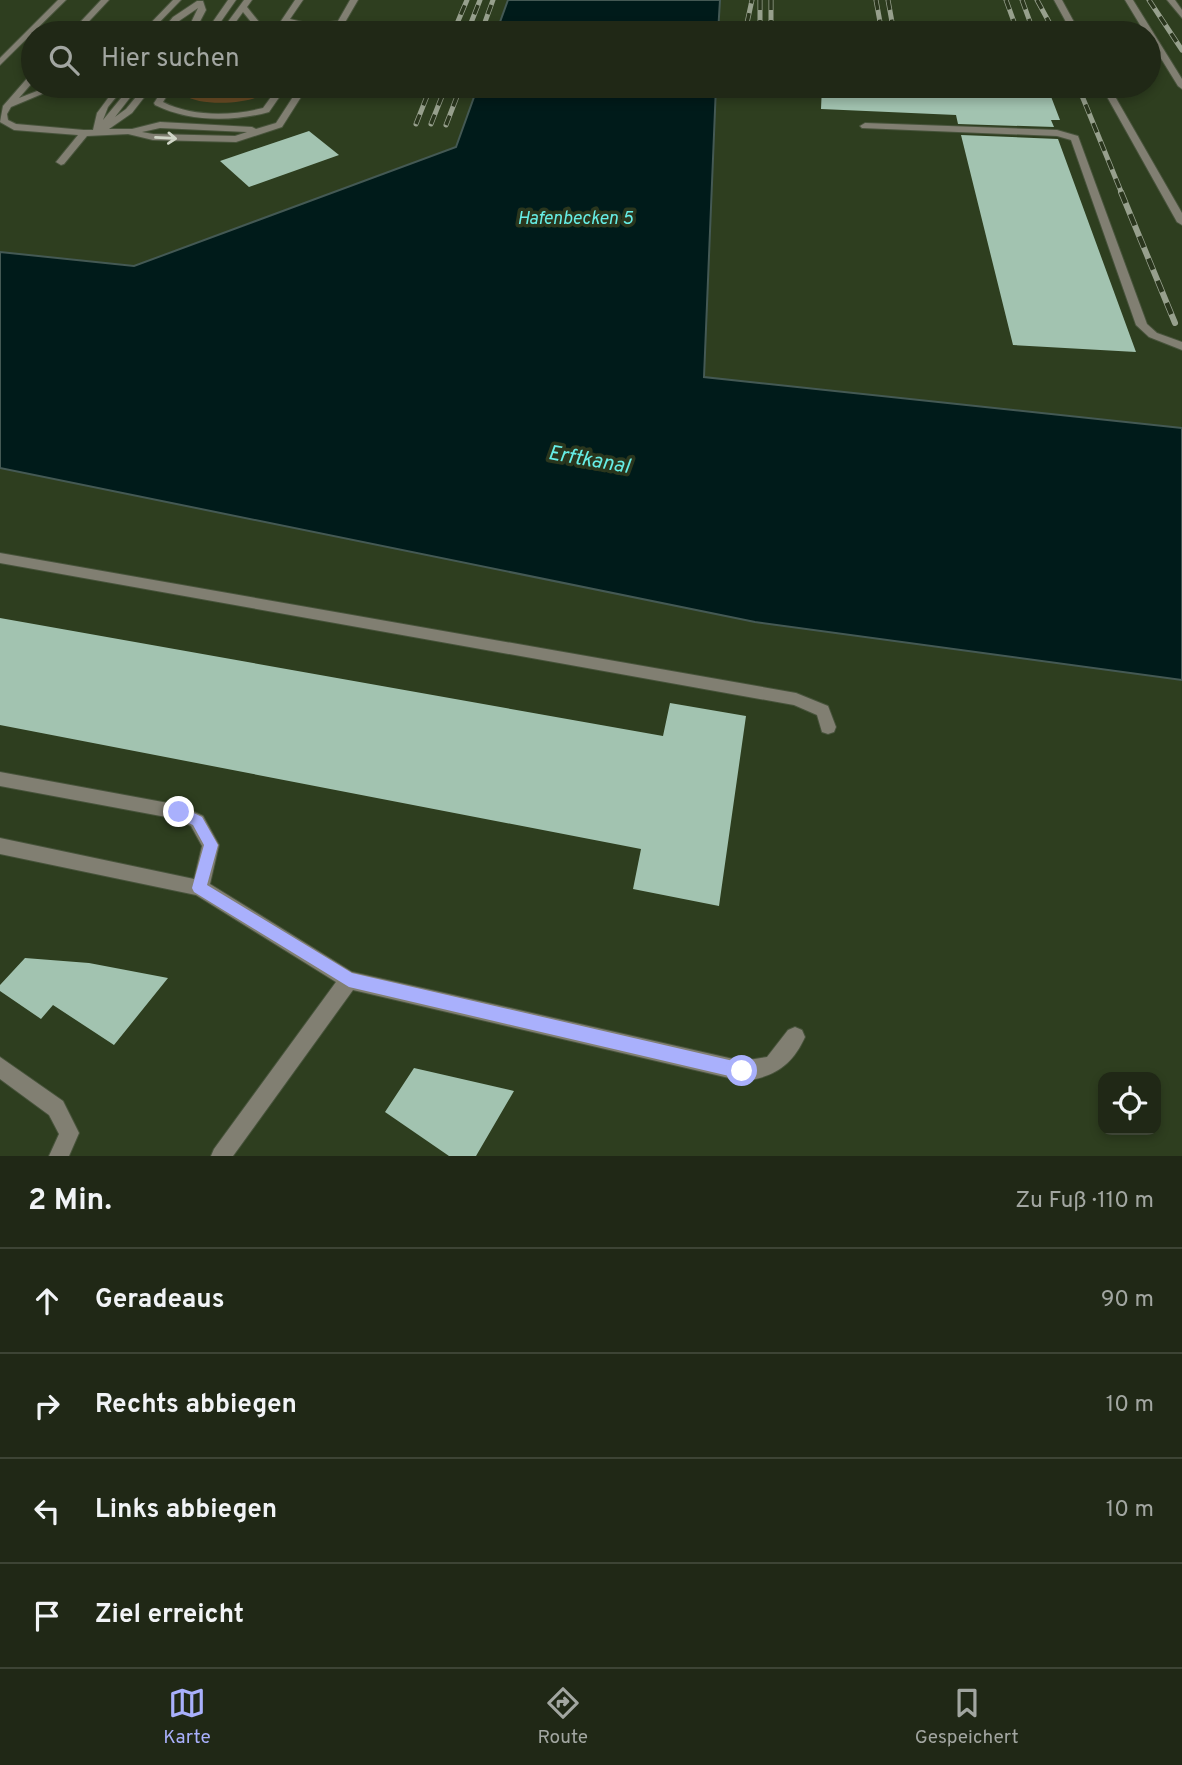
<!DOCTYPE html>
<html lang="de">
<meta charset="utf-8">
<style>
body{margin:0;font-family:Overpass,sans-serif;background:#28301f;color:#f1f3f6}
.controls{position:absolute;right:21px;bottom:21px;display:grid;overflow:hidden;border-radius:14px;box-shadow:0 4px 10px #0003}
.controls button{width:63px;height:63px;display:grid;place-items:center;padding:0;border:0;border-bottom:2px solid #3d4435;background:#202816;color:#f1f3f6;font:35px sans-serif}
.stop{position:absolute;width:21px;height:21px;margin:-16px;border:5px solid #a9b0fc;border-radius:50%;background:#fff}
.stop.end{background:#a9b0fc;border-color:#fff;box-shadow:0 2px 7px #0008}
.list{margin:0;padding:0;list-style:none}
h2{display:flex;justify-content:space-between;align-items:center;height:91px;margin:0;padding:0 28px;font-size:30px}
h2 small{font-size:23px;font-weight:400;color:#a2a6a1}
.list li{display:grid;grid-template-columns:46px 1fr auto;gap:21px;align-items:center;box-sizing:border-box;height:105px;padding:0 28px;border-top:2px solid #3d4435}
.list b{display:block;font-size:26px;white-space:nowrap}
.list em{font-size:23px;font-style:normal;color:#a2a6a1}
.icon{flex:none;width:38px;height:38px;fill:none;stroke:currentColor;stroke-width:2;stroke-linecap:round;stroke-linejoin:round}
.map{position:relative;flex:none;width:1182px;height:1156px;overflow:hidden}
.search{position:absolute;background:#202816;box-shadow:0 4px 10px #0003;left:21px;right:21px;top:21px;height:77px;display:flex;align-items:center;gap:18px;box-sizing:border-box;padding:0 24px;border-radius:38px;color:#a2a6a1;font-size:26px}
.sheet{height:511px;background:#202816}
nav{display:flex;justify-content:space-around;align-items:center;box-sizing:border-box;height:98px;border-top:2px solid #3d4435;background:#202816;font-size:19px;color:#a2a6a1}
nav a{display:grid;justify-items:center;gap:4px}
nav .on{color:#a9b0fc}
.map>svg:first-child{display:block}
.built{fill:#2e3e1f;fill-rule:evenodd}
.green{fill:#6b4c25}
.water{fill:#001b1a;stroke:#445954;stroke-width:2}
.building{fill:#a2c3b0}
.lines{fill:none;stroke-linecap:round;stroke-linejoin:round}
.lane-casing{stroke:#47533b;stroke-width:2}
.street-casing{stroke:#47533b;stroke-width:2}
.lane{fill:#817f72;fill-rule:evenodd}
.street{fill:#817f72;fill-rule:evenodd}
.rail-far1-casing{stroke:#97a08d;stroke-width:5}
.rail-casing{stroke:#97a08d;stroke-width:6}
.rail-far1{stroke:#2a361d;stroke-width:3.5;stroke-dasharray:10;stroke-linecap:butt}
.rail{stroke:#2a361d;stroke-width:4.5;stroke-dasharray:12;stroke-linecap:butt}
.oneway{stroke:#cfd5c6}
.route{fill:#a9b0fc}
.labels{text-anchor:middle;stroke-width:7;stroke-linejoin:round;paint-order:stroke}
.far-water-label{font-size:18px;font-style:italic;fill:#66eee6;stroke:#2a361d}
.water-label{font-size:21px;font-style:italic;fill:#66eee6;stroke:#2a361d}
</style>
<div class="map">
<svg width="1182" height="1156" viewBox="0 0 1182 1156">
<rect width="100%" height="100%" fill="#2a361d"/>
<path class="built" d="M0,0h508l-12,33h-463v53h445l-22,61 -322,119 -134,-14z
M720,0h462v428l-479,-51 13,-291h433v-53h-431z
M0,468l755,154 427,58v476h-1182zM1103,1077h53v53h-53z"/>
<path class="green" d="M184,86h73l3,7 -3,4c-14,7 -60,9 -72,-2z"/>
<path class="water" d="M508,0h212l-2,33h-222z
M478,86h238l-12,291 478,51v252l-427,-58 -755,-154v-216l134,14 322,-119z"/>
<path class="building" d="M822,86h225l13,34h-9l3,7 -96,-3 -2,-9 -135,-6z
M309,131l30,24 -90,32 -29,-26z
M961,135l97,4 78,213 -123,-7z
M0,618l663,118 7,-33 76,13 -27,190 -86,-17 8,-40 -641,-124z
M25,958l64,5 79,15 -54,67 -61,-40 -12,14 -41,-28v-6z
M414,1068l100,23 -38,65h-27l-64,-44z"/>
<g class="lines">
<g class="lane-casing">
<path id="lane" d="M58,0h8l-66,65v-7z
M101,0h8l-31,33h-8z
M173,0h8l-32,33h-8z
M228,0h8l-23,33h-8z
M244,0h8l-5,7 21,26h-8l-17,-21 -8,11 -1,7 3,3 -10,-1v-9z
M295,0h8l-13,19 21,5 27,-3 12,-21h8l-18,31h-6l1,-5 -24,2 -23,-5 -7,10h-8z
M1054,0h8l18,33h-8z
M1125,0h8l49,79v10l-4,-3 -29,-47v-6h-4z
M197,1h6l3,9 -12,23h-8l12,-25 -19,13 -11,12h-8l13,-16z
M30,75h3v7l-14,16 31,-12h11l-50,21 -4,7 1,6 8,4 68,6h9l4,-17 20,-27h8l-17,21 -5,13 28,-34h8l-24,31 11,-8 19,-23h8l-21,27 -23,16h23l28,-7 92,5 4,2 20,-6 24,-37h8l-26,41 -46,15 -83,-2 -25,-6 -41,2 -23,28 -3,1 -5,-3 22,-27 -64,-5 -14,-8 3,-16zM160,128l87,4 -12,4 -82,-2 -11,-2z
M165,86h8l-10,16c29,15 69,14 100,6l16,-22h8l-18,26c-36,10 -80,10 -114,-7l-1,-2z
M1101,86h8l73,127v12l-5,-3z
M865,123l192,7 21,6 69,188 10,9 25,9v8l-33,-13 -13,-12 -65,-185 -14,-4 -195,-8 -2,-2z
M0,553l796,140 32,13 8,21 -2,5 -6,2 -6,-2 -5,-17 -23,-10 -794,-142z
M0,772l179,33 24,11 16,29 -9,39 142,88 390,89 25,-4 21,-27 7,-3 7,3 3,7c-13,29 -32,41 -63,44l-389,-91 -120,166h-22l3,-7 122,-167 -140,-87 -196,-41v-16l194,41 8,-33 -11,-20 -14,-7 -177,-33z
M0,1057l63,44 16,32 -10,23h-20l10,-22 -10,-19 -49,-36z"/>
</g>
<g class="street-casing">
<path id="street" d="M1167,0h8l7,10v8z"/>
</g>
<use href="#lane" class="lane"/>
<use href="#street" class="street"/>
<g class="rail-far1-casing">
<path id="rail-far1" d="M760,0v31
M771,0v31
M876,0l6,33
M888,0l6,33
M1006,0l12,33
M1022,0l12,33
M1037,0l18,33
M1149,0l33,50
M747,23l5,-23
M453,33l14,-33
M467,33l13,-33
M481,33l12,-33
M1078,86l44,108
M416,124l15,-38
M431,124l15,-38
M446,125l15,-39"/>
</g>
<g class="rail-casing">
<path id="rail" d="M1121,192l54,131"/>
</g>
<use href="#rail-far1" class="rail-far1"/>
<use href="#rail" class="rail"/>
</g>
<defs><path id="oneway-shaft" d="M-6 0H5M1.5-3L5.5 0L1.5 3" fill="none" stroke-width="1.6" stroke-linecap="round" stroke-linejoin="round" transform="scale(1.75)"/></defs>
<use class="oneway" href="#oneway-shaft" transform="translate(166 138) rotate(3)"/>
<path class="route" d="M179,806l23,11 16,28 -11,40 145,88 390,90 5,2 3,6 -3,6 -5,2 -393,-92 -155,-95 -2,-4 12,-43 -11,-20 -18,-8v-9z"/>
<g class="labels">
<g class="far-water-label">
<text x="575" y="224">Hafenbecken 5</text>
</g>
<g class="water-label">
<text transform="translate(589 459) rotate(10)" y="7">Erftkanal</text>
</g>
</g>
</svg>
<div class="controls">
<button><svg class="icon" aria-label="locate" viewBox="0 0 24 24"><circle cx="12" cy="12" r="6"/><path d="M12 2v4M12 18v4M2 12h4M18 12h4"/></svg></button>
</div>
<div class="stop" style="left:742px;top:1071px"></div>
<div class="stop end" style="left:179px;top:812px"></div>
<div class="search"><svg class="icon" aria-label="search" viewBox="0 0 24 24"><circle cx="10" cy="10" r="6"/><path d="M15 15l6 6"/></svg>Hier suchen</div>
</div>
<section class="sheet">
<h2>2 Min.<small>Zu Fuß · 110 m</small></h2>
<ul class="list">
<li><svg class="icon" aria-label="ahead" viewBox="0 0 24 24"><path d="M12 20V5M6 11l6-6 6 6"/></svg><div><b>Geradeaus</b></div><em>90 m</em></li>
<li><svg class="icon" aria-label="right" viewBox="0 0 24 24"><path d="M7 20v-9h11M14 6l5 5-5 5"/></svg><div><b>Rechts abbiegen</b></div><em>10 m</em></li>
<li><svg class="icon" aria-label="left" viewBox="0 0 24 24"><path d="M17 20v-9H6M10 6l-5 5 5 5"/></svg><div><b>Links abbiegen</b></div><em>10 m</em></li>
<li><svg class="icon" aria-label="arrive" viewBox="0 0 24 24"><path d="M6 21V4h12l-3 4 3 4H6"/></svg><div><b>Ziel erreicht</b></div></li>
</ul>
</section>
<nav>
<a class="on"><svg class="icon" aria-label="map" viewBox="0 0 24 24"><path d="M3 6l6-2 6 2 6-2v14l-6 2-6-2-6 2zM9 4v14M15 6v14"/></svg>Karte</a>
<a><svg class="icon" aria-label="directions" viewBox="0 0 24 24"><path d="M12 3l9 9-9 9-9-9zM9 14v-3h6M13 9l2 2-2 2"/></svg>Route</a>
<a><svg class="icon" aria-label="saved" viewBox="0 0 24 24"><path d="M7 4h10v16l-5-4-5 4z"/></svg>Gespeichert</a>
</nav>
